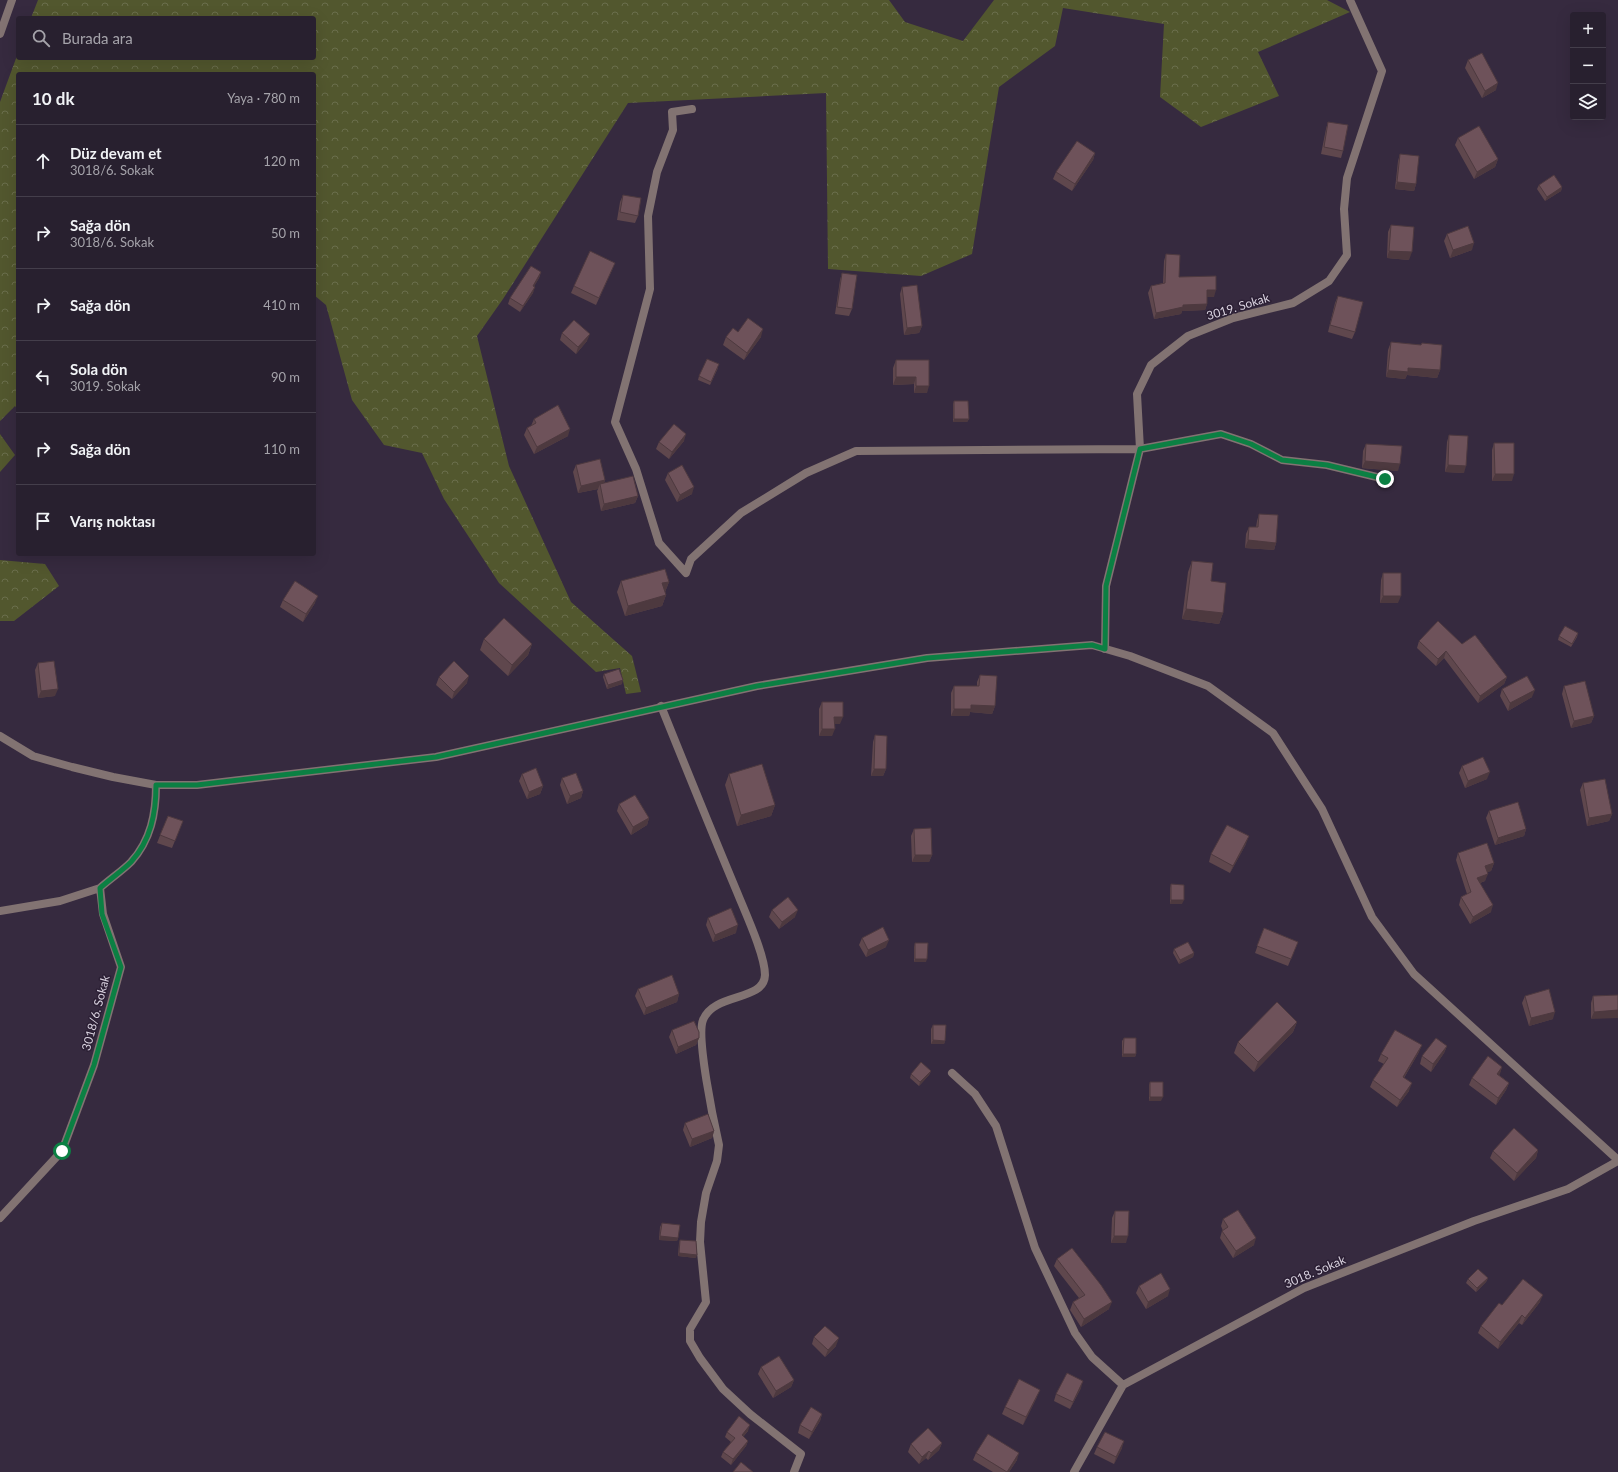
<!DOCTYPE html>
<html lang="tr">
<meta charset="utf-8">
<style>
body{margin:0;font-family:Lato,sans-serif;background:#342d3b;color:#f1f3f6}
.controls{position:absolute;right:12px;top:12px;display:grid;overflow:hidden;border-radius:4px;box-shadow:0 4px 16px #0002}
.controls button{width:36px;height:36px;display:grid;place-items:center;padding:0;border:0;border-bottom:1px solid #443e4b;background:#28202f;color:#f1f3f6;font:20px sans-serif}
.stop{position:absolute;width:12px;height:12px;margin:-9px;border:3px solid #0b8043;border-radius:50%;background:#fff}
.stop.end{background:#0b8043;border-color:#fff;box-shadow:0 1px 4px #0008}
.list{margin:0;padding:0;list-style:none}
h2{display:flex;justify-content:space-between;align-items:center;height:52px;margin:0;padding:0 16px;font-size:17px}
h2 small{font-size:13px;font-weight:400;color:#a5a3aa}
.list li{display:grid;grid-template-columns:26px 1fr auto;gap:12px;align-items:center;box-sizing:border-box;height:72px;padding:0 16px;border-top:1px solid #443e4b}
.list b{display:block;font-size:15px;white-space:nowrap}
.list p{margin:0;font-size:13px;white-space:nowrap;color:#a5a3aa}
.list em{font-size:13px;font-style:normal;color:#a5a3aa}
.icon{flex:none;width:22px;height:22px;fill:none;stroke:currentColor;stroke-width:2;stroke-linecap:round;stroke-linejoin:round}
.map{position:relative;flex:none;width:1618px;height:1472px;overflow:hidden}
.search{position:absolute;background:#28202f;box-shadow:0 4px 16px #0002;left:16px;top:16px;width:300px;height:44px;display:flex;align-items:center;gap:10px;box-sizing:border-box;padding:0 14px;border-radius:4px;color:#a5a3aa;font-size:15px}
.panel{position:absolute;background:#28202f;box-shadow:0 4px 16px #0002;left:16px;top:72px;width:300px;height:484px;border-radius:4px}
.map>svg:first-child{display:block}
.forest{fill:url(#forest-crowns)}
.lines{fill:none;stroke-linecap:round;stroke-linejoin:round}
.minor{stroke:#827372;stroke-width:8}
.tertiary{stroke:#827372;stroke-width:8}
.wall{fill:#5f474d}
.shaded-wall{fill:#4d393f}
.building{fill:#6e525a;stroke:#4d393f}
.route{stroke:#0b8043;stroke-width:5}
.labels{text-anchor:middle;stroke-width:3;stroke-linejoin:round;paint-order:stroke}
.street-label{font-size:12px;fill:#dad3e0;stroke:#2c2035}
</style>
<div class="map">
<svg width="1618" height="1472" viewBox="0 0 1618 1472">
<defs>
<pattern id="forest-crowns" width="20" height="18" patternUnits="userSpaceOnUse"><rect width="20" height="18" fill="#52572e"/><path d="M2 6a3 3 0 1 1 6 0M12 15a3 3 0 1 1 6 0" fill="none" stroke="#6a6e4c"/></pattern>
</defs>
<rect width="100%" height="100%" fill="#362a3f"/>
<path class="forest" d="M38,0h851l16,22 58,19 31,-41h333l23,12 -92,40 21,44 -78,31 -41,-30 4,-73 -101,-16 -8,38 -56,41 -27,167 -51,22 -93,-7 -2,-176 -198,10 -125,196 -26,37 32,130 62,136 61,54 9,36 -15,2 -6,-26 -24,4 -97,-89 -55,-84 -22,-46 -38,-8 -32,-45 -26,-95 -12,-10v-221h-296v336l-3,-4 -15,15v-319l18,-49v5h296v-40h-283z
M0,434l15,21 -15,17z
M0,560l45,4 14,22 -45,35h-14z"/>
<g class="lines">
<path class="minor" d="M692,109l-20,3 1,18 -16,42 -9,44 2,73 -35,133 21,47 23,74 27,30 5,-14 50,-46 65,-40 50,-22 284,-2 81,-15 30,10 31,16 45,5 58,14
M1105,649l1,-63 34,-137 -3,-55 14,-29 37,-29 45,-18 60,-15 36,-22 18,-26 -3,-46 3,-31 35,-107 -32,-71
M661,706c25,62 50,124 76,186 8,20 28,63 28,83 -1,27 -51,17 -62,45 -7,17 11,103 16,125l-2,16 -11,32 -5,29 -1,20 6,60 -16,27v12l10,17 23,31 27,25 51,40 -7,18
M0,911l60,-10 40,-13
M952,1073l23,21 21,32 39,122 40,85 17,24 31,28
M0,1218l62,-67 32,-86 27,-98 -18,-53 -3,-26c10,-9 22,-17 31,-26 20,-22 25,-49 25,-77
M1074,1472l49,-87 181,-97 170,-67 94,-32 50,-28"/>
<path class="tertiary" d="M0,34l12,-34
M0,736l33,20 39,11 41,10 43,8h41l239,-28 321,-71 170,-28 165,-13 38,11 78,30 65,47 49,76 50,108 42,57 204,186"/>
</g>
<path class="wall" d="M1468,60l28,30 -14,8 -17,-30z
M1328,122l15,29 -2,7 -20,-4 5,-25z
M1458,138l40,21 -3,8 -21,12 -19,-34z
M1095,153l-2,7 -21,31 -19,-12 3,-7z
M1400,154l16,30 -2,7 -19,-2 3,-28z
M1539,185l23,2 -1,4 -16,10 -8,-12z
M623,195l15,21 -3,7 -18,-3 3,-18z
M1391,225l18,35 -22,-2 1,-26z
M1447,234l25,16 -22,8 -6,-17z
M1166,254l13,23 35,20h-7v7l-2,6 -23,1 -1,3 -27,5 -6,-26 3,-7 12,-3 1,-22z
M615,263l-3,7 -16,35 -25,-12 3,-7z
M541,272l-2,6 -5,8 -1,7 -13,19 -12,-8 2,-6z
M842,273l10,36 -3,7 -14,-2 5,-34z
M902,287l20,39 -3,7 -15,2 -4,-41z
M1338,296l17,36 -3,7 -24,-7 7,-29z
M738,332l23,5 -17,23 -21,-15 3,-8z
M562,333l25,8 -11,13 -16,-14z
M1391,342l30,3 1,-2 18,27 -3,8 -30,-3 -2,4 -19,-2 2,-27z
M896,360h33l-2,33h-13v-9l-21,1v-17z
M718,368l-8,17 -12,-5 1,-4z
M954,401l15,18 -2,3h-14v-18z
M534,419l34,17 -34,18 -10,-19 3,-7 4,-2z
M1449,435l15,38 -19,-1 2,-30z
M684,441l-15,18 -13,-10 3,-7z
M1494,443l18,38h-20v-31z
M1366,444l32,27 -36,-3 1,-17z
M576,465l29,15 -1,3 34,13 -3,7 -34,8 -4,-20 1,-2 -20,4 -5,-21z
M668,473l24,21 -15,8 -12,-22z
M1259,514l17,29 -2,7 -29,-2 1,-14 3,-7h7l1,-6z
M1192,561l19,20 12,32 -4,11 -37,-5 6,-47z
M1383,573l15,30h-18l1,-23z
M621,581l48,1 -4,10 1,3 -4,11 -37,10 -8,-24z
M283,600l32,3 -12,19 -23,-15z
M1578,633l-1,4 -6,10 -13,-7 1,-4z
M484,639l48,5 -4,11 -20,21 -28,-26z
M1419,641l43,3 45,33 -3,7 -26,19 -34,-45 -8,8 -19,-18z
M38,663l17,33 -17,2 -3,-28z
M604,674l18,10 -15,5 -4,-12z
M980,675l15,31 -3,8 -22,-2 -1,4h-18v-23l3,-7h23v-4z
M439,677l28,6 -15,16 -16,-14z
M1564,686l30,30 -3,7 -20,5 -9,-34z
M1502,689l30,8 -24,14 -8,-15z
M822,702l18,22h-6l-2,12h-13v-27z
M875,735l11,34 -3,7h-12l2,-34z
M1462,766l25,13 -22,9 -6,-15z
M522,774l21,12 -3,8 -13,5 -8,-18z
M729,774l46,31 -4,11 -34,10 -12,-41z
M562,778l21,13 -2,7 -14,6 -7,-19z
M1583,783l29,31 -3,7 -22,5 -7,-36z
M619,804l30,14 -2,7 -16,10 -14,-24z
M1489,811l37,18 -2,7 -29,9 -9,-27z
M168,816l15,5 -11,27 -15,-5z
M914,829l18,26 -3,7h-17l-1,-26z
M1246,844l-16,29 -21,-11 2,-8z
M1458,853l36,10 -3,8 -4,1 -2,9 -5,2 11,29 -21,12 -11,-19 2,-8 6,-3 -11,-34z
M1171,884l11,20h-12v-16z
M772,910l23,7 -16,12 -10,-12z
M708,918l28,15 -23,9 -7,-17z
M1264,928l34,14 -10,24 -33,-13z
M862,938l24,9 -20,10 -7,-12z
M915,943l11,19h-12v-15z
M1174,949l20,4 -1,4 -14,7 -6,-11z
M638,989l41,5 -2,8 -33,13 -9,-19z
M1618,995l-27,24v-16l2,-7z
M1525,996l28,23 -24,7 -7,-23z
M1297,1022l-4,10 -39,40 -20,-19 4,-11z
M933,1025l12,16 -1,3h-13v-15z
M672,1030l27,8 -3,7 -20,9 -7,-17z
M1124,1038l12,16 -1,3h-13v-16z
M1447,1046l-3,7 -13,19 -11,-8 2,-8z
M1419,1052l-15,26 5,13 -12,16 -27,-20 3,-7 11,-16 -6,-3 3,-7z
M1502,1067l-3,8 10,8 -3,7 -10,15 -27,-20 3,-7z
M931,1071l-2,4 -10,11 -9,-8 1,-4z
M1150,1082l11,19h-12v-16z
M685,1123l29,8 -2,7 -22,9 -7,-17z
M1538,1150l-2,8 -22,23 -24,-23 3,-7z
M1115,1211l11,32h-15l1,-25z
M1223,1219l31,26 -21,13 -13,-20 2,-7h1l-2,-5z
M662,1223l16,15 -1,3 -18,-1 1,-13z
M680,1240l16,18 -18,-2 1,-13z
M1057,1259l52,50 -28,18 -11,-17 3,-8 6,-4 -25,-32z
M1488,1278l-2,4 -10,10 -10,-9 2,-4z
M1139,1286l29,10 -22,13 -10,-16z
M1540,1302l-18,23 -3,-2 -21,26 -20,-16 3,-7 21,-21z
M814,1337l22,9 -11,11 -13,-13z
M761,1367l33,13 -3,7 -18,11 -15,-24z
M1081,1388l-11,21 -16,-8 2,-7z
M1037,1397l-14,28 -21,-11 3,-7z
M822,1414l-2,7 -11,18 -11,-6 2,-8z
M748,1431l-5,6 5,4 -2,5 -15,19 -10,-8 2,-5 8,-10 -6,-5 2,-5z
M942,1443l-3,7 -11,10 -2,-2 -7,6 -11,-12 3,-8z
M1097,1447l25,1 -8,16 -20,-10z
M976,1453l41,7 -8,12h-16l-20,-12z"/>
<path class="shaded-wall" d="M1498,83l-2,7 -14,8 3,-7z
M1095,153l-2,7 -21,31 3,-7z
M1498,159l-3,8 -21,12 3,-7z
M1397,182l19,2 -2,7 -19,-2z
M1562,187l-1,4 -16,10 2,-4z
M1474,243l-2,7 -22,8 3,-8z
M1389,251l23,1 -3,8 -22,-2z
M541,272l-2,6 -8,14 2,-6z
M535,287l-2,6 -13,19 3,-6z
M1207,290h9l-2,7h-10z
M1207,304l-2,6 -23,1 -1,3 -27,5 2,-6 27,-8z
M922,326l-3,7 -15,2 3,-7z
M763,329l-2,8 -17,23 3,-7z
M590,334l-3,7 -11,13 2,-7z
M1408,368l32,2 -3,8 -30,-3 -2,4 -19,-2 2,-7z
M896,377h20l-2,7 -21,1z
M916,386h13l-2,7h-13z
M954,419h15l-2,3h-14z
M570,429l-2,7 -34,18 3,-7z
M686,434l-2,7 -15,18 3,-7z
M1365,461l35,3 -2,7 -36,-3z
M1448,465l18,1 -2,7 -19,-1z
M1495,474h19l-2,7h-20z
M605,480l-3,7 -2,-3 -2,5 -20,4 3,-7z
M694,487l-2,7 -15,8 3,-7z
M638,496l-3,7 -34,8 3,-7z
M1248,540l28,3 -2,7 -29,-2z
M669,582l-4,10 -3,-9z
M666,595l-4,11 -37,10 3,-10z
M318,596l-3,7 -12,19 3,-8z
M1383,596h18l-3,7h-18z
M1186,609l37,4 -4,11 -37,-5z
M532,644l-4,11 -20,21 4,-11z
M1446,651l-2,7 -8,8 2,-7z
M469,676l-2,7 -15,16 2,-7z
M1507,677l-3,7 -26,19 2,-7z
M623,680l-1,4 -15,5 1,-4z
M58,689l-3,7 -17,2 3,-7z
M1535,690l-3,7 -24,14 2,-8z
M971,705l24,1 -3,8 -22,-2 -1,4h-18l3,-7z
M1594,716l-3,7 -20,5 3,-7z
M834,717h9l-3,7h-8z
M822,729h13l-3,7h-13z
M874,769h12l-3,7h-12z
M1490,772l-3,7 -22,9 3,-7z
M543,786l-3,8 -13,5 2,-7z
M583,791l-2,7 -14,6 3,-8z
M775,805l-4,11 -34,10 4,-11z
M1612,814l-3,7 -22,5 2,-8z
M649,818l-2,7 -16,10 2,-8z
M1526,829l-2,7 -29,9 3,-7z
M1249,836l-3,8 -16,29 3,-7z
M915,855h17l-3,7h-17z
M1494,863l-3,8 -8,3 2,-8z
M1488,874l-3,7 -11,4 3,-7z
M1171,900h13l-2,4h-12z
M1493,905l-2,7 -21,12 3,-7z
M798,910l-3,7 -16,12 3,-7z
M738,925l-2,8 -23,9 2,-7z
M889,940l-3,7 -20,10 2,-7z
M1194,953l-1,4 -14,7 1,-4z
M915,959h12l-1,3h-12z
M679,994l-2,8 -33,13 2,-7z
M1618,1010v8l-27,1 3,-7z
M1555,1012l-2,7 -24,7 2,-8z
M1297,1022l-4,10 -39,40 4,-10z
M699,1038l-3,7 -20,9 2,-7z
M933,1040l12,1 -1,3h-13z
M1422,1045l-3,7 -19,32 3,-7z
M1447,1046l-3,7 -13,19 2,-8z
M1123,1054h13l-1,3h-13z
M1502,1067l-2,7 -6,7 3,-7z
M931,1071l-2,4 -10,11 1,-4z
M1412,1083l-3,8 -12,16 3,-7z
M1509,1083l-3,7 -10,15 2,-7z
M1150,1097h13l-2,4h-12z
M714,1131l-2,7 -22,9 2,-8z
M1538,1150l-2,8 -22,23 3,-8z
M660,1236l18,2 -1,3 -18,-1z
M1114,1236h14l-2,7h-15z
M1256,1238l-2,7 -21,13 3,-7z
M679,1253l18,2 -1,3 -18,-2z
M1488,1278l-2,4 -10,10 1,-4z
M1170,1289l-2,7 -22,13 2,-7z
M1543,1295l-3,7 -18,23 3,-7z
M1112,1302l-3,7 -28,18 3,-8z
M1522,1315l-3,8 -21,26 2,-7z
M839,1338l-3,8 -11,11 3,-7z
M794,1380l-3,7 -18,11 3,-7z
M1083,1381l-2,7 -11,21 3,-7z
M1040,1390l-3,7 -14,28 3,-8z
M822,1414l-2,7 -11,18 3,-7z
M750,1425l-2,6 -9,10 3,-6z
M748,1441l-2,5 -15,19 2,-6z
M1124,1441l-2,7 -8,16 2,-7z
M942,1443l-3,7 -11,10 3,-7z
M929,1451l-3,7 -7,6 3,-7z
M1019,1453l-2,7 -8,12h-2z"/>
<path class="building" d="M1482,53l16,30 -13,8 -17,-31z
M1328,122l20,3 -5,26 -19,-4z
M1479,126l19,33 -21,13 -19,-34z
M1077,141l18,12 -20,31 -19,-12z
M1400,154l19,2 -3,28 -19,-2z
M1554,175l8,12 -15,10 -8,-12z
M623,195l18,3 -3,18 -18,-4z
M1391,225l23,2 -2,25 -23,-1z
M1468,226l6,17 -21,7 -6,-16z
M590,251l25,12 -16,35 -25,-12z
M1166,254l14,1 -1,22 37,-1v14h-9v14l-24,1v2l-27,6 -5,-27 14,-3z
M531,266l10,6 -8,14 2,1 -12,19 -13,-8z
M842,273l15,2 -5,34 -15,-2z
M917,285l5,41 -15,2 -5,-41z
M1338,296l25,6 -8,30 -25,-7z
M748,318l15,11 -16,24 -21,-16 7,-9 5,4z
M574,320l16,14 -12,13 -16,-14z
M1391,342l30,3 1,-2 20,2 -2,25 -32,-2v4l-20,-2z
M707,359l12,5 -8,18 -12,-6z
M896,360h33v26h-13v-9h-20z
M954,401h14l1,18h-15z
M558,405l12,24 -33,18 -10,-19 9,-5 -2,-4z
M674,424l12,10 -14,18 -13,-10z
M1449,435l19,1 -2,30 -18,-1z
M1494,443h20v31h-19z
M1366,444l36,2 -2,18 -35,-3z
M600,459l5,21 -24,6 -5,-21z
M682,465l12,22 -14,8 -12,-22z
M633,476l5,20 -34,8 -4,-20z
M1259,514l19,1 -2,28 -28,-3 1,-13h9z
M1192,561l21,2 -2,18 15,2 -3,30 -37,-4z
M665,569l4,13 -7,1 4,12 -38,11 -7,-25z
M1383,573h18v23h-18z
M295,581l23,15 -12,18 -23,-14z
M504,618l28,26 -20,21 -28,-26z
M1438,621l24,23 13,-9 32,42 -27,19 -34,-45 -8,8 -19,-18z
M1565,626l13,7 -6,11 -13,-8z
M54,661l4,28 -17,2 -3,-28z
M454,661l15,15 -15,16 -15,-15z
M619,669l4,11 -15,5 -4,-11z
M980,675l17,1 -2,30 -24,-1v4h-17v-23h25z
M1527,676l8,14 -25,13 -8,-14z
M1585,681l9,35 -20,5 -10,-35z
M822,702h21v15h-9l1,12h-13z
M875,735l12,1 -1,33h-12z
M1483,757l7,15 -22,9 -6,-15z
M762,764l13,41 -34,10 -12,-41z
M536,768l7,18 -14,6 -7,-18z
M576,773l7,18 -13,5 -8,-18z
M1605,779l7,35 -23,4 -6,-35z
M635,795l14,23 -16,9 -14,-23z
M1518,802l8,27 -28,9 -9,-27z
M168,816l15,5 -8,20 -15,-6z
M1227,825l22,11 -16,30 -22,-12z
M931,828l1,27h-17l-1,-26z
M1487,843l7,20 -9,3 3,8 -11,4 16,27 -20,12 -12,-20 10,-5 -13,-39z
M1171,884l13,1v15h-13z
M788,897l10,13 -16,12 -10,-12z
M731,908l7,17 -23,10 -7,-17z
M883,927l6,13 -21,10 -6,-12z
M1264,928l34,14 -7,17 -34,-13z
M1188,942l6,11 -14,7 -6,-11z
M915,943h13l-1,16h-12z
M672,975l7,19 -33,14 -8,-19z
M1549,989l6,23 -24,6 -6,-22z
M1618,995v15l-24,2 -1,-16z
M1277,1002l20,20 -39,40 -20,-20z
M694,1021l5,11v6l-21,9 -6,-17z
M933,1025h13l-1,16 -12,-1z
M1395,1030l27,15 -19,32 9,6 -12,17 -27,-20 15,-22 -7,-4z
M1124,1038h12v16h-13z
M1436,1038l11,8 -14,18 -11,-8z
M1488,1056l14,11 -5,7 12,9 -11,15 -26,-20z
M921,1062l10,9 -11,11 -9,-8z
M1150,1082h13v15h-13z
M708,1114l6,17 -22,8 -7,-16z
M1514,1128l24,22 -21,23 -24,-22z
M1238,1210l18,28 -20,13 -14,-20 6,-4 -5,-8z
M1115,1211h14l-1,25h-14z
M662,1223l18,2 -2,13 -18,-2z
M680,1240l16,1 1,14 -18,-2z
M1072,1248l29,37 11,17 -28,17 -11,-17 12,-7 -28,-36z
M1478,1269l10,9 -11,10 -9,-9z
M1161,1273l9,16 -22,13 -9,-16z
M1523,1279l20,16 -18,23 -3,-3 -22,27 -19,-16 18,-23 3,2z
M825,1326l14,12 -11,12 -14,-13z
M779,1356l15,24 -18,11 -15,-24z
M1067,1373l16,8 -10,21 -17,-8z
M1019,1379l21,11 -14,27 -21,-10z
M811,1407l11,7 -10,18 -12,-7z
M739,1416l11,9 -8,10 6,6 -15,18 -10,-7 12,-14 -8,-6z
M928,1428l14,15 -11,10 -2,-2 -7,6 -11,-13z
M1105,1432l19,9 -8,16 -19,-10z
M988,1434l31,19 -12,19 -31,-19z
M741,1462l12,10h-20z"/>
<g class="lines">
<path class="route" d="M62,1151l32,-86 27,-98 -19,-53 -2,-26c10,-9 22,-17 31,-26 20,-22 25,-49 25,-77h41l239,-28 321,-71 170,-28 165,-13 13,4 1,-63 34,-137 81,-15 30,10 31,16 45,5 58,14"/>
</g>
<g class="labels">
<g class="street-label">
<text transform="translate(1238 307) rotate(-17)" y="4">3019. Sokak</text>
<text transform="translate(96 1013) rotate(-75)" y="4">3018/6. Sokak</text>
<text transform="translate(1315 1272) rotate(-23)" y="4">3018. Sokak</text>
</g>
</g>
</svg>
<div class="controls">
<button>+</button>
<button>−</button>
<button><svg class="icon" aria-label="layers" viewBox="0 0 24 24"><path d="M12 4l9 5-9 5-9-5zM3 14l9 5 9-5"/></svg></button>
</div>
<div class="stop" style="left:62px;top:1151px"></div>
<div class="stop end" style="left:1385px;top:479px"></div>
<div class="search"><svg class="icon" aria-label="search" viewBox="0 0 24 24"><circle cx="10" cy="10" r="6"/><path d="M15 15l6 6"/></svg>Burada ara</div>
<section class="panel">
<h2>10 dk<small>Yaya · 780 m</small></h2>
<ul class="list">
<li><svg class="icon" aria-label="ahead" viewBox="0 0 24 24"><path d="M12 20V5M6 11l6-6 6 6"/></svg><div><b>Düz devam et</b><p>3018/6. Sokak</p></div><em>120 m</em></li>
<li><svg class="icon" aria-label="right" viewBox="0 0 24 24"><path d="M7 20v-9h11M14 6l5 5-5 5"/></svg><div><b>Sağa dön</b><p>3018/6. Sokak</p></div><em>50 m</em></li>
<li><svg class="icon" aria-label="right" viewBox="0 0 24 24"><path d="M7 20v-9h11M14 6l5 5-5 5"/></svg><div><b>Sağa dön</b></div><em>410 m</em></li>
<li><svg class="icon" aria-label="left" viewBox="0 0 24 24"><path d="M17 20v-9H6M10 6l-5 5 5 5"/></svg><div><b>Sola dön</b><p>3019. Sokak</p></div><em>90 m</em></li>
<li><svg class="icon" aria-label="right" viewBox="0 0 24 24"><path d="M7 20v-9h11M14 6l5 5-5 5"/></svg><div><b>Sağa dön</b></div><em>110 m</em></li>
<li><svg class="icon" aria-label="arrive" viewBox="0 0 24 24"><path d="M6 21V4h12l-3 4 3 4H6"/></svg><div><b>Varış noktası</b></div></li>
</ul>
</section>
</div>
